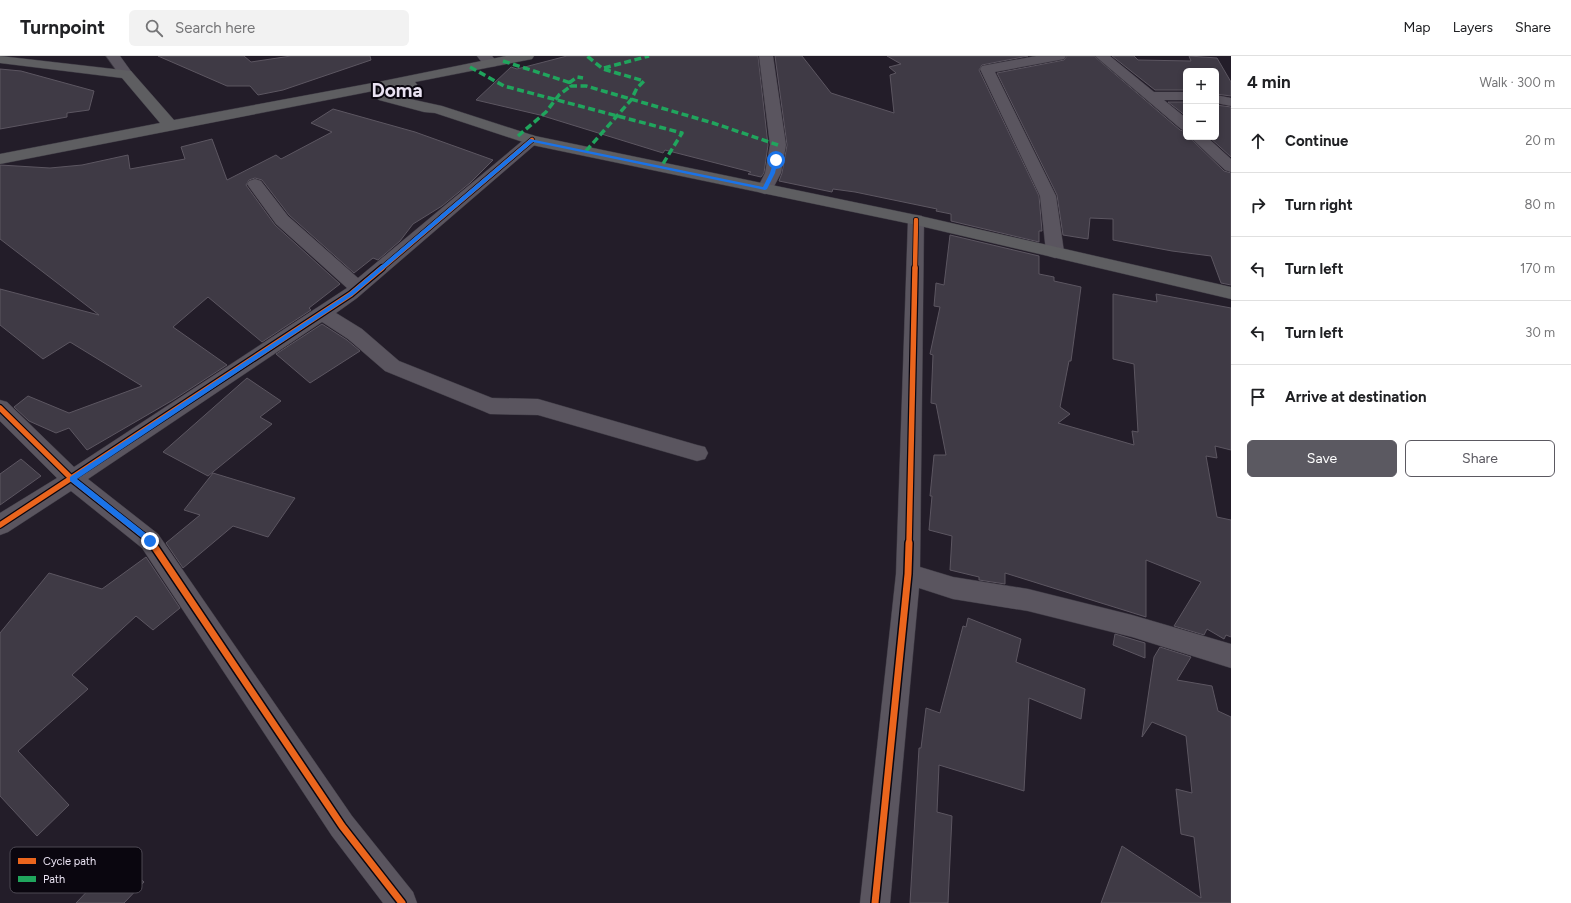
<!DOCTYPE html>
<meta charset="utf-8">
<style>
body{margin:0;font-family:Figtree,sans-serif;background:#f2f2f2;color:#202124}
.controls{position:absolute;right:12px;top:12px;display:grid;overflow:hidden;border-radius:6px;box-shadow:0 2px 6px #0003}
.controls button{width:36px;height:36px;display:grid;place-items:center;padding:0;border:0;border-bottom:1px solid #e0e0e0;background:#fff;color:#202124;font:20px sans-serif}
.stop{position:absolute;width:12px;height:12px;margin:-9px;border:3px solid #1a73e8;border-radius:50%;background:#fff}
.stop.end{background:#1a73e8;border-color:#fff;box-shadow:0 1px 4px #0008}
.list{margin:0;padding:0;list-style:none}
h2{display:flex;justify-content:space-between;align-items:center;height:52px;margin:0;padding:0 16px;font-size:17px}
h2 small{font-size:13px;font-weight:400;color:#757577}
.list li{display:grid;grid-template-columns:26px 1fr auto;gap:12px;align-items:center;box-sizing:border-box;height:64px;padding:0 16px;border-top:1px solid #e0e0e0}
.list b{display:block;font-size:15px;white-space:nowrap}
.list em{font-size:13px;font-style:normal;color:#757577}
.actions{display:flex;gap:8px;padding:12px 16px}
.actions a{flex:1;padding:9px 0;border:1px solid #5b5961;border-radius:6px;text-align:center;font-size:14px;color:#5b5961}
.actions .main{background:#5b5961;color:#fff}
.icon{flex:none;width:22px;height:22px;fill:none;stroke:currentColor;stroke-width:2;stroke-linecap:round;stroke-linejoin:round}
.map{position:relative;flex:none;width:1231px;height:847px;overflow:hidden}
header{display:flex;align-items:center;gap:24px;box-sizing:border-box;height:56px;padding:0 20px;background:#fff;border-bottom:1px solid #e0e0e0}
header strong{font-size:19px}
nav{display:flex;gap:22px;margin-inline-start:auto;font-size:14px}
.search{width:280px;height:36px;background:#f2f2f2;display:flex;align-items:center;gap:10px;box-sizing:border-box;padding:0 14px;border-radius:6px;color:#757577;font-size:15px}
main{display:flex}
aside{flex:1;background:#fff}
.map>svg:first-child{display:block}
.building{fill:#3f3a45;stroke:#5c5661}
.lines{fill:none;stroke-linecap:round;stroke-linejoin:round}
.minor-casing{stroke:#3c3842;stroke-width:1}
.major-casing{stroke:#3c3842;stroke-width:1}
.minor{fill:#5a555f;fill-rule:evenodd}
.major{fill:#5e5e61;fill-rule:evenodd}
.quiet{stroke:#20a55d;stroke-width:3.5;stroke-dasharray:7 3.5;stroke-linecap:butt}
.cycleway-far2-casing{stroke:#0a060f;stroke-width:6}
.cycleway-far1-casing{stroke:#0a060f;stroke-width:8}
.cycleway-casing{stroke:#0a060f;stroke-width:10}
.cycleway-far2{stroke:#eb651d;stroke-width:4.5}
.cycleway-far1{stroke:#eb651d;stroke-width:5.5}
.cycleway{stroke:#eb651d;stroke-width:7}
.route{fill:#1a73e8}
.labels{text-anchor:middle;stroke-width:4;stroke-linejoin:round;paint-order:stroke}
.far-town-label{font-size:19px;font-weight:bold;fill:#eae3f3;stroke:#0a060f}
.key{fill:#0a060f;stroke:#4d4853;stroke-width:1}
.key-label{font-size:11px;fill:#eae3f3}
</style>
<header>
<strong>Turnpoint</strong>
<div class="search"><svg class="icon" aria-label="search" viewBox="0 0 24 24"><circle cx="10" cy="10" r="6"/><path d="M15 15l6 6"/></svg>Search here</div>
<nav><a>Map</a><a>Layers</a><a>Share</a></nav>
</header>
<main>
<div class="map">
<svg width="1231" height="847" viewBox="0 0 1231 847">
<rect width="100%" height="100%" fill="#231d29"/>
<path class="building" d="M158,0h86l7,6 40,-6h79l1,4 -88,30 -25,5 -8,-9h-23z
M567,0h191l10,89 -4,28 -3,4 -13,-3 3,-2 -86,-22 -2,3 -123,-38 -64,-15 35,-33 6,2z
M775,0h27l29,37 63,20 -4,-38 6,-2 -7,-6 12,-3 -14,-8h141l-46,9 -3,5 60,126 3,35h-3v11l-88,-21v-7l-15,-3 1,-2 -82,-17 -22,-3 -1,3 -53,-11 3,-8 5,-28z
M1067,0h27l86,74 6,2v5h3l35,34 7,2v112l-10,-2 -10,-27 -39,-5 -59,-11v-21l-23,-1 -2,21 -25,-4 -6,-40 -60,-122 67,-13z
M1112,0h22l4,4 53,1 -2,-5 28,2 14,24v14l-15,-2v-23h-30v19h-31z
M0,13l21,2 73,20 -5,19 -22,3v4l-67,12z
M1168,46h18v14z
M1216,49l15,2v50l-22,-20h7z
M333,53l82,23 78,28 -23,23 -28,23 -29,18 -13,17 -22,19 -5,-2 -19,15 -65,-58 -27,-35 -7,-2 -6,2 -3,5 29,40 65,59 -31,24 2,2 -49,32 -54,-45 -35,30 54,38 -54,35 -86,50 -18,-22 -13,5 -27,-12 -15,-14 14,-11 41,17 73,-27 -72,-44 -27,17 -43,-34v-36l99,26 -99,-76v-74l50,3 32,-3 46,-10 2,14 55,-10 -4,-12 31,-8 15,41 49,-25 5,4 51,-27 -21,-9z
M950,179l89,21v18l15,3v4l27,6 -10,74h-2l-9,46 10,7 -12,9 76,22 -2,-14 6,1 -4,-68 -21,-5v-65l44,8 -1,-8 75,14v142l-16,-4 2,12 -11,-2 11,61 14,3v117l-5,-2 -2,4 -17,-10 -3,6 -30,-9 27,-44 -55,-22v57l-141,-44v11l-26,-4v-3l-29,-7 2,-34 -23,-6 3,-34h-2l4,-41h12l-10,-51 -5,-1 2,-48 -3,-1 10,-47 -6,-1 2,-23 8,2z
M322,268l25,16 13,11 -50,32 -34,-29z
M247,322l34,23 -21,16 12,7 -64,52 -45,-24z
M21,403l20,17 -41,29v-31z
M213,417l82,25 -27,39 -35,-11 -50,42 -17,-25 34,-28 -16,-5z
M146,501l34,51 -27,22 -17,-14 -64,59 16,14 -70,62 51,54 -32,31 -37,-40v-163l49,-60 53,16z
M968,562l53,21 -5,23 69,27 -4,30 -52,-21 -5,93 -85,-26 -2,47 15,4 -4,87h-38l9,-155h2l5,-40 14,5 23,-87 3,1z
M1115,578l30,9v15l-32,-13z
M1160,591l31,10 -14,23 35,6 6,25 13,6v186h-130l21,-57 79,52 -7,-61 -13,-3 -5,-45 16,4 -6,-57 -34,-14 -10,15 12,-80z
M119,802l25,24 -20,21h-48z"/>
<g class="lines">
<g class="minor-casing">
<path id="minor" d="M106,0h14l13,18 -2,3 -5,1 -5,-1z
M477,0h15l6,7 -2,3c-9,2 -14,-3 -19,-10z
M759,0h14l13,89 -5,28 -10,19 -6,2 -6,-2 -2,-3 8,-16 5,-28z
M1036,0h30l-2,3 -5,1 -64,12 61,124 8,56 -3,4 -6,2 -6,-2 -3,-4 -6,-56 -60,-127 2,-3 5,-1z
M1095,0h15l44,36h32v8h-22l22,18v13l-5,-2z
M1216,39l15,3v8l-15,-3z
M532,79l5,2 3,3 -3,3 -180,155 -21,15 26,16 37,32 93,37 46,1 159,46 8,2 3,6 -3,6 -8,2 -159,-46 -48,-1 -7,-3 -98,-40 -37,-32 -26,-17 -234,157 70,55 194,282 61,76 4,11h-34l-51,-67 -190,-288 -71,-57 -63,41 -8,3v-22l57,-35 -57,-57v-21l7,2 67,65 273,-179 -71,-64 -29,-40 2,-3 6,-2 6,2 27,35 70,62 169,-141z
M1190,81h17l24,22v13l-6,-2z
M916,159l6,1 2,4 -4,347 33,10 75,12 104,26 99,29v24l-99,-31 -104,-26 -75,-12 -34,-11 -29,315h-30l36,-329 12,-354 2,-4z"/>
</g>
<g class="major-casing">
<path id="major" d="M0,0l131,15 43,49 209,-39 123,-25h28l-2,3 -5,1 -112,22 4,5 -1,6 -8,6 32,7 93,30 381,79 315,72v12l-315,-74 -384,-80 -97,-32 -11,-1 -45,-12 -4,-3 -2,-6 -373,73v-10l160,-31 -38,-45 -122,-15zM395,30l8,1 1,4 -12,4 -5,-3v-2z"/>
</g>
<use href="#minor" class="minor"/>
<use href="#major" class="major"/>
<path class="quiet" d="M503,5l68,22v3h15l127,37 65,22
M470,11l34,19 178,47 -21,34
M604,12l45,-12
M569,27l8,-6 6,1
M518,80l28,-24 13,-17 12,-9
M586,95l45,-51 6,-12 7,-7 -41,-12 -16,-13"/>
<g class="cycleway-far2-casing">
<path id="cycleway-far2" d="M381,213l151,-129
M915,213l1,-49"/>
</g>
<g class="cycleway-far1-casing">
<path id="cycleway-far1" d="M0,352l72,71 78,62 2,3
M0,469l351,-231 31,-26
M909,488l6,-276"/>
</g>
<g class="cycleway-casing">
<path id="cycleway" d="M152,487l190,283 60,77
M875,847l33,-329 1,-31"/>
</g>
<use href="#cycleway-far2" class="cycleway-far2"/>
<use href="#cycleway-far1" class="cycleway-far1"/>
<use href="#cycleway" class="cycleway"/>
</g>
<path class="route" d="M530,83l233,48 7,-14 4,-13 2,-1 2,1 -3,13 -8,16 -2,1 -232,-48 -180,153 -276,184 76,60v4h-5l-78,-62v-4l279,-184z"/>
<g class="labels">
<g class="far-town-label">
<text x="397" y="41">Doma</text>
</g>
</g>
<rect x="10" y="791" width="132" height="46" rx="6" class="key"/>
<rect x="18" y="802" width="18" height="6" fill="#eb651d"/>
<rect x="18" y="820" width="18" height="6" fill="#20a55d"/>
<g class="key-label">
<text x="43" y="809">Cycle path</text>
<text x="43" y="827">Path</text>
</g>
</svg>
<div class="controls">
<button>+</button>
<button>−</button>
</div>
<div class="stop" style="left:776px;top:104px"></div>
<div class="stop end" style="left:150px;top:485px"></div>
</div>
<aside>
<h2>4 min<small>Walk · 300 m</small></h2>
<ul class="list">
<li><svg class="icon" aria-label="ahead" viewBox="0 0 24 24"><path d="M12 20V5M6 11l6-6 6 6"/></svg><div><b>Continue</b></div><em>20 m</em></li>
<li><svg class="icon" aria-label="right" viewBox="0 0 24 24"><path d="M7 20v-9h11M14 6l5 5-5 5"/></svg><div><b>Turn right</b></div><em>80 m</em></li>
<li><svg class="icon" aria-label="left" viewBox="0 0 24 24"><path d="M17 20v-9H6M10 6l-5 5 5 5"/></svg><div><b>Turn left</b></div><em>170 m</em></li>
<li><svg class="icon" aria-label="left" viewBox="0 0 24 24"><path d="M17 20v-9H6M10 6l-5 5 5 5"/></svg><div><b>Turn left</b></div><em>30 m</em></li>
<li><svg class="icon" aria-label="arrive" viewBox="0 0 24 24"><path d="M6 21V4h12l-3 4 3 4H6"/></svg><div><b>Arrive at destination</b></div></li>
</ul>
<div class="actions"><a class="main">Save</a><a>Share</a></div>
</aside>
</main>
